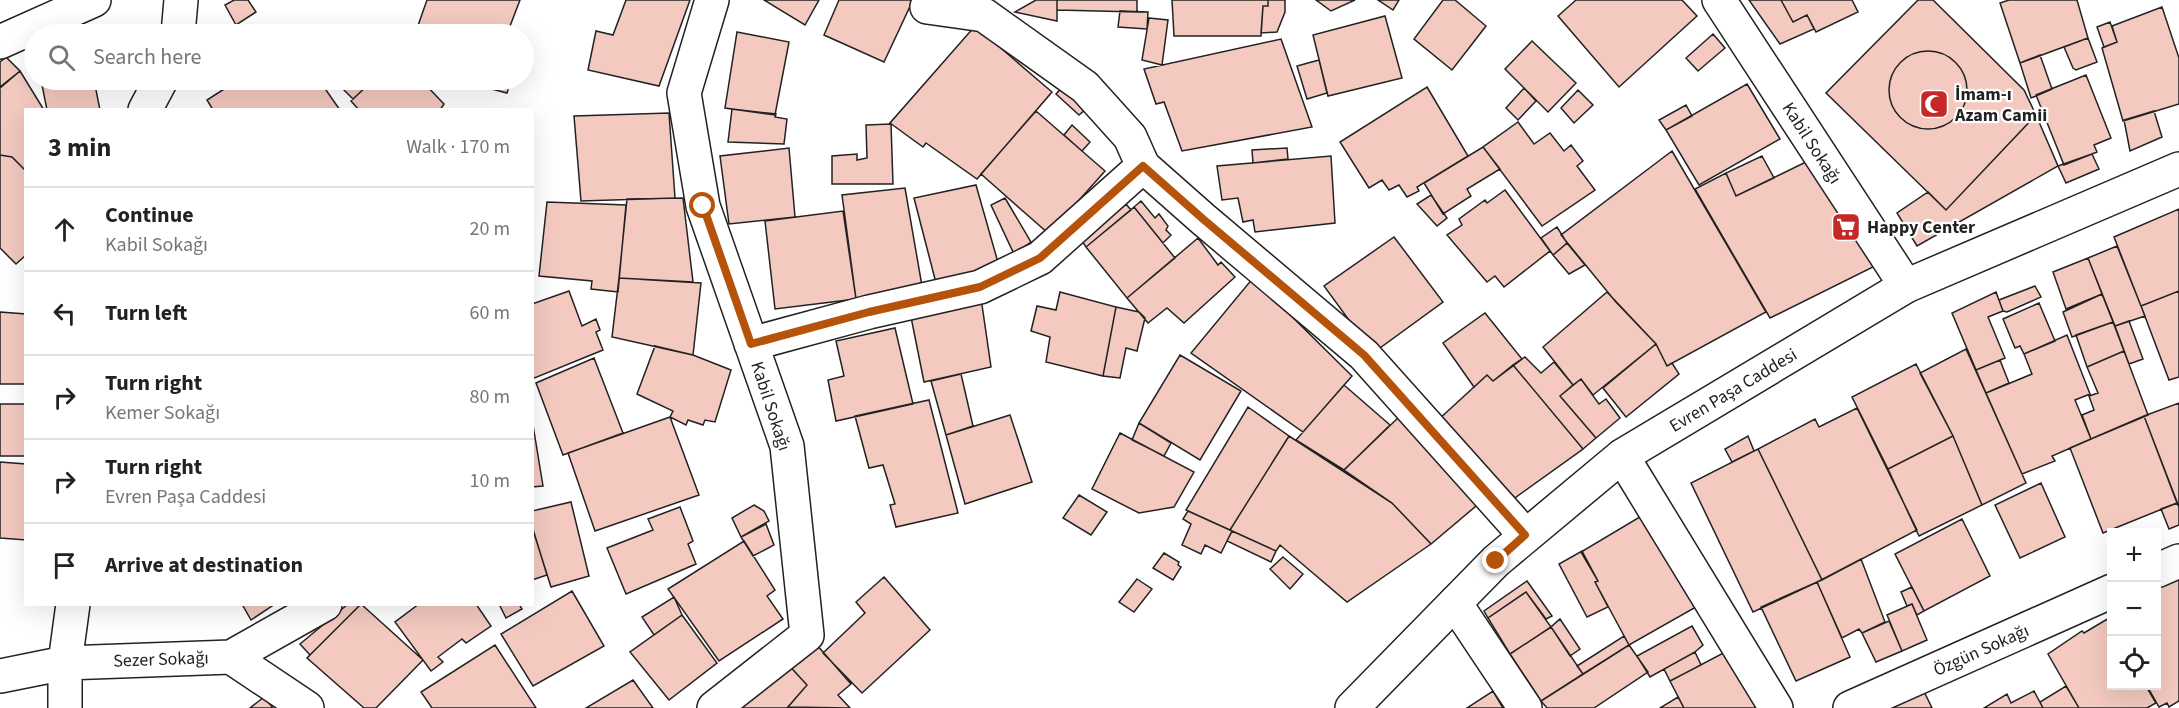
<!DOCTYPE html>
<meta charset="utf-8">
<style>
body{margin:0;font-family:"Source Sans 3",sans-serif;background:#f2f2f2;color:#222}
.controls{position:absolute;right:18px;bottom:18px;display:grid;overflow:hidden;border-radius:0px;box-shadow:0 6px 24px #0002}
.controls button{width:54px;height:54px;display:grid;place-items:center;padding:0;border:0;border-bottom:2px solid #e0e0e0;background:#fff;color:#222;font:30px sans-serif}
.stop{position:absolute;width:18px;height:18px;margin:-14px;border:4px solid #b45309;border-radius:50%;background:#fff}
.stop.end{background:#b45309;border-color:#fff;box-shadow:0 2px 6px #0008}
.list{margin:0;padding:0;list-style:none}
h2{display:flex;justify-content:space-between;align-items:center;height:78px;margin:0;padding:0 24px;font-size:26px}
h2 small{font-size:20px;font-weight:400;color:#767676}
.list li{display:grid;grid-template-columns:39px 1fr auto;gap:18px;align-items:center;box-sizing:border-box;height:84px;padding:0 24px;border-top:2px solid #e0e0e0}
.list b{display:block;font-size:22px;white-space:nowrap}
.list p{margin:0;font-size:20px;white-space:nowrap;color:#767676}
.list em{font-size:20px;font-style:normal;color:#767676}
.icon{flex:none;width:33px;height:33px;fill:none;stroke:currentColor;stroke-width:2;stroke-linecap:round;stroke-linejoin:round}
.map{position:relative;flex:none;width:2179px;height:708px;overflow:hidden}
.search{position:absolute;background:#fff;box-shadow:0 6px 24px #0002;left:24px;top:24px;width:510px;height:66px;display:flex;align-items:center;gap:15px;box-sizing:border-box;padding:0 21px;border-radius:33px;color:#767676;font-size:22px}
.panel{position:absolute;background:#fff;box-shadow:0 6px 24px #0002;left:24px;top:108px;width:510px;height:498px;border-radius:0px}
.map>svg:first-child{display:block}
.building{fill:#f3c9c0;stroke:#222;stroke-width:1.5}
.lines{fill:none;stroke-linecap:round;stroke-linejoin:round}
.street-casing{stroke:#222;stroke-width:36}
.secondary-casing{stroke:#222;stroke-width:36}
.street{stroke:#fff;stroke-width:33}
.secondary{stroke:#fff;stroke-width:33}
.route{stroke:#b45309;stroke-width:8}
.labels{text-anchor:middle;stroke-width:4.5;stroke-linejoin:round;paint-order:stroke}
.poi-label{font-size:18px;font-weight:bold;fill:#222;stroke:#fff;text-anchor:start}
.street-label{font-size:18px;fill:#222;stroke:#fff}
</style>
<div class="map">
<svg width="2179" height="708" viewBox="0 0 2179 708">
<rect width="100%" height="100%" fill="#fff"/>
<path class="building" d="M234,0h14l8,12 -20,13 -11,-20z
M427,0h93l-13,34h-92z
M626,0h64l-31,86 -71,-16 8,-39 17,4z
M764,0h55l-14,25z
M839,0h74l-29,62 -60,-27z
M1036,0h21v21l-42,-9z
M1057,0h80v12l-80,-2z
M1172,0h96v6h-5l-2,30h-87z
M1268,0h17v12l-8,20 -16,1 2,-27h5z
M1316,0h39l-24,11z
M1378,0h21l-6,10z
M1443,0h12l31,26 -34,44 -38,-31z
M1576,0h106l15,16 -78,71 -61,-71z
M1749,0h32l12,22 14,-7 7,14 -34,15z
M1781,0h71l6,12 -42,20 -9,-17 -14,7z
M1918,0h15l91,90 12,25 -90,95 -120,-117z
M2009,0h68l11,38 -68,25 -20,-60z
M2162,7l17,51v46l-56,17 -21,-73 15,-6 -5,-16z
M1120,11l28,1 -1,17 -29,-2z
M1385,16l17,62 -74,18 -15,-61z
M1149,18l19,2 -6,45 -20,-5z
M2110,22l7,20 -13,5 -7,-20z
M975,26l77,66 -75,87 -51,-36 -3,4 -33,-24z
M66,27l31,7h-32z
M737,32l52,10 -14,73 -50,-7z
M1713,34l12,14 -27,23 -12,-13z
M2088,38l9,24 -21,8 -3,-2 -9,-21z
M1281,39l31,88 -130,24 -18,-49 -8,2 -12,-35z
M1532,41l44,42 -28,29 -43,-43z
M1889 90a39 39 0 1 1 78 0a39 39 0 1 1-78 0Z
M2040,55l12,34 -21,9 -11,-35z
M6,57l14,14 -20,17v-26z
M1319,60l8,33 -20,6 -10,-33z
M20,71l24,39h-18v61l-14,-14 -12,-2v-68z
M1073,75l26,23 -20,17 -23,-21z
M2086,75l25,63 -17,7 3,7 -33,13 -28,-70z
M94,80l6,30h-53l-5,-25z
M238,80h81l21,30h-127l-6,-10z
M334,80h39l-20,19z
M373,80h48l23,24 -4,6h-81l-8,-9z
M482,80h29l-4,13 -27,-7z
M1747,84l33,55 -81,46 -33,-55z
M1427,87l41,69 -51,31 2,4 -12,6 -8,-12 -10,5 -7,-10 -13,8 -29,-46z
M1524,88l12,13 -18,19 -12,-12z
M1578,90l15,15 -19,18 -13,-15z
M1686,105l6,11 -26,14 -7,-10z
M732,109l44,5 -1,3 12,2 -3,25 -56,-2z
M1036,111l69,60 -56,63 -68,-60z
M2154,111l8,26 -32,14 -6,-31z
M669,113l6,85 -94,3 -7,-85z
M2036,115l22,51 -141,80 -20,-33 31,-21 18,18z
M1518,122l16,22 16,-11 14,18 7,-6 12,16 -6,5 18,24 -53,36 -59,-79z
M891,124l2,60h-61v-28l25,-2v6l10,-2 -1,-33z
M1072,125l18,17 -8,9 -18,-16z
M1483,147l17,22 -33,20 4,7 -28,18 -19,-31z
M789,148l6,69 -66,7 -9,-68z
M1287,148l1,11 -35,4 -1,-13z
M1672,151l94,161 -99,54 -11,-22 -41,-43 -54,-66z
M2092,154l7,15 -33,14 -8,-17z
M0,155l12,2 14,14v84l-10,9 -16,-16z
M1331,156l4,67 -80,9 -2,-12 -10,2 -5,-24 -16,2 -5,-34z
M1762,156l12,22 -38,18 -10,-23z
M1810,160l65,106 -105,52 -75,-129 31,-16 10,23z
M976,185l23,81 -63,17 -22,-85z
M905,188l17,98 -66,13 -14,-104z
M1505,190l45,61 -46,36 -9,-11 -8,6 -40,-47 15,-10 -3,-6 26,-19 2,3z
M1431,195l16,23 -10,8 -20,-22z
M683,198l10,84 -74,-4 8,-79z
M1005,198l26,44 -17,12 -23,-49z
M1141,201l14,17 4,-4 9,12 -2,4 5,5 -8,8 -29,-36z
M547,202l79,3 -8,87 -27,-3 1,-8 -53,-5z
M1126,204l5,6 -45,37 -4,-6z
M1134,207l41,51 -48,40 -41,-51z
M2179,209v82l-38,15 -27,-69z
M843,211l13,88 -81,10 -10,-88z
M1557,227l10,16 -14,12 -12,-17z
M1394,237l49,65 -70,51 -49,-67z
M1198,238l20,27 3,-3 14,15 -51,46 -17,-15 -19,15 -21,-25z
M1567,243l18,22 -16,9 -16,-19z
M2117,246l28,70 -30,10 -27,-68z
M2088,258l14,36 -36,15 -13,-37z
M619,278l82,5 -8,72 -81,-18z
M1253,278l99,98 -49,56 -112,-79z
M2035,286l6,11 -34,15 -4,-1 -4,-11z
M569,291l13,35 14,-7 4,11 -4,2 7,18 -71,29v-75z
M2179,291v86l-10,3 -28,-74z
M1060,292l56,15 -13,69 -57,-14 4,-25 -19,-6 6,-25 19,4z
M1607,292l49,52 -63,51 -12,-16 -8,6 -30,-38z
M1996,292l7,19 -15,6 17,41 -29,12 -24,-57z
M2102,294l11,28 -41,15 -9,-25z
M981,298l10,69 -67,15 -14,-70z
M2039,303l16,38 -31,13 -4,-8 -5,2 -12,-29z
M1116,307l23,5 6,6 -8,33 -11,-3 -6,30 -17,-2z
M0,312l26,2v70h-26z
M1485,313l37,46 -29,22 -6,-6 -13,12 -31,-44z
M2129,321l14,38 -14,5 -14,-38z
M2113,322l11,29 -37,16 -11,-32z
M895,328l18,76 -77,17 -8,-41 16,-4 -8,-35z
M2067,335l23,59 -15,6 16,39 -39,17 3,5 -33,13 -36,-81 46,-19 -8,-20z
M1656,344l11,22 5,-3 7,11 -53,43 -23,-29z
M655,346l38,9 38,15 -16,52 -10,-2 -2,5 -15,-5 -2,5 -16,-8 3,-6 -36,-17z
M1966,349l60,134 -44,22 -29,-69 -33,-63z
M2124,351l24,64 -57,24 -9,-24 12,-5 -5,-14 9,-3 -11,-26z
M1180,355l61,36 -41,69 -61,-37z
M1525,357l16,16 13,-11 19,23 -13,11 36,42 -13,11 -70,-84z
M594,358l29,75 -60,22 -27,-72z
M2000,360l9,23 -23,10 -10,-23z
M1916,364l37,72 -65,33 -36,-72z
M1513,365l70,84 -71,51 -75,-79 50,-46 6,6z
M961,374l12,52 -27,9 -15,-54z
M1581,379l18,25 7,-5 14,19 -24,20 -36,-42z
M1344,385l46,40 -46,45 -48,-30z
M929,400l29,113 -62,14 -6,-22 5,-1 -12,-39 -14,3 -14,-52z
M2179,403v104l-35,-91z
M0,404h26v52h-26z
M1248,407l41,29 -59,94 -44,-20z
M1857,408l60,122 -95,50 -64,-131 57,-30 4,8z
M1403,413l79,88 -51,43 -39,-41 -48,-33z
M1010,415l22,67 -67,22 -19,-69z
M2144,416l33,87 -74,30 -33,-85z
M670,417l29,78 -104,36 -27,-78z
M532,419l11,67 -11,1z
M1139,423l32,20 -7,13 -32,-16z
M1120,433l74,39 -20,35 -35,6 -47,-24z
M1289,436l103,67 39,41 -84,58 -67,-57 -4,6 -46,-21z
M1748,436l6,15 -22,11 -7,-13z
M1953,436l29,69 -63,31 -31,-67z
M1758,449l64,131 -69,32 -62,-129z
M0,462l26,2v76l-26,-2z
M2041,483l24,54 -45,21 -25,-53z
M1079,495l28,17 -16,23 -28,-17z
M571,502l18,74 -38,11 -19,-60v-16z
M2177,503l2,4v18l-10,4 -8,-20z
M754,505l10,6 5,10 -28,16 -9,-19z
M680,507l13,34 -5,3 8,20 -70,30 -19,-46 46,-18 -5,-11z
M1188,511l44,20 -11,22 -16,-8 -4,9 -19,-9 9,-21 -8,-5z
M1643,515l53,92 -67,38 -34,-63 3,-1 -17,-29z
M1962,519l28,57 -66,35 -29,-57z
M766,524l8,21 -21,11 -12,-19z
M532,526l15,49 -15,5z
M1232,531l44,20 -5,11 -44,-21z
M744,541l31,49 -8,6 16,23 -64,42 -51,-72z
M1582,551l16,30 -3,1 13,25 -21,10 -28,-53z
M1164,553l15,9 -1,3 3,2 -8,13 -20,-12z
M1283,557l20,17 -13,15 -20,-20z
M1861,559l24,63 -23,11 -3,-4 -17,9 -25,-56z
M2179,572v129l-10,6 -2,-4 -8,4 -12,-21h9v-102z
M884,577l46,53 -68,63 -39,-40 42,-40 -9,-11z
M1137,579l15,10 -18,23 -15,-10z
M1527,581l25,35 -6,3 -20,-27 -38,26 -4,-7z
M1817,582l33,75 -54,24 -35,-74z
M1912,587l12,24 -7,4 -5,-11 -5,2 -6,-14z
M572,591l32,55 -71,40 -32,-52z
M1526,592l25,35 -41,27 -22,-36z
M674,597l8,18 -28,20 -12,-18z
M242,604h33l-24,16z
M348,604h9l2,2 -49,49 -10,-11z
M361,604l62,56 -47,48h-12l-57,-50z
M419,604h57l15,22 -25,17 -4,-4 -24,18 5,5 -12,9 -36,-49z
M499,604h20l3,5 -16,9z
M1912,604l15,36 -25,11 -15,-36z
M682,615l35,48 -48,37 -39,-48z
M2109,618l3,4v64h34l10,17 -9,5h-68l-31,-54 34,-23 2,2z
M1560,619l20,30 -10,7 -19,-29z
M1889,621l13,30 -26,11 -14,-29z
M1692,626l11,19 -8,7 -45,25 -13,-21z
M1551,627l32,47 -42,27 -31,-47z
M809,636l42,48 -13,11 12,13 -62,-1 19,-22 -23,-25z
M1624,636l5,9 -46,29 -6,-8z
M495,645l41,63h-104l-11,-16z
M1629,645l19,27 -54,36h-47l-6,-7z
M1729,650l29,58h-74l-14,-27z
M1695,652l6,13 -31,16 -6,-12z
M785,661l22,24 -20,23h-56z
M633,680l20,28h-67z
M1919,681l13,27h-55z
M2066,686l13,22h-36l-3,-6z
M1493,691l10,17h-36z
M2034,691l9,17h-59l23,-14 4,9z
M264,697l9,11h-23z
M1678,697l6,11h-24z"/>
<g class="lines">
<g class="street-casing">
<path id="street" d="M712,0l-28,93 19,113 84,240 20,189 -93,73
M1719,0l187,286
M178,34l3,-34
M0,42l94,-42
M145,110l16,-30
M1143,166l60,53 161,136 161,180
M751,344l118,-32 111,-25 60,-29 103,-92 -13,-29 -45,-50 -101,-72 -57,-8
M1622,456l154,252
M2156,571l23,-10
M1455,603l70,105
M231,657l94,-53
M0,676l65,-13 166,-6 76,51
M65,708v-45l8,-59
M1850,708l262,-117"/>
</g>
<g class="secondary-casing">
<path id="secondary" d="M1352,708l144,-147 126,-105 284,-170 273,-117"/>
</g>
<use href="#street" class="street"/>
<use href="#secondary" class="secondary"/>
</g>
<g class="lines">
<path class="route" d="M703,206l48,138 118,-32 111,-25 60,-29 103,-92 60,53 161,136 161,180 -29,26"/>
</g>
<defs>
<g id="mosque-square" transform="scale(1.5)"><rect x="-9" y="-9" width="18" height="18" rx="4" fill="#c62828" stroke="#fff"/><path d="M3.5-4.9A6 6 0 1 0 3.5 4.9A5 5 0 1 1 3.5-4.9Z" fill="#fff"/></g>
<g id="supermarket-square" transform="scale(1.5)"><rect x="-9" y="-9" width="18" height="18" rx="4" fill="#c62828" stroke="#fff"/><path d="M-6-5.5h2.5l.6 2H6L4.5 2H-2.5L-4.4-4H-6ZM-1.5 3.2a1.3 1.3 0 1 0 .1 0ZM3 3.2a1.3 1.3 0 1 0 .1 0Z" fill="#fff"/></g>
</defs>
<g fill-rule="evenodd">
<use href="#mosque-square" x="1934" y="104"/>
<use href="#supermarket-square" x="1846" y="227"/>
</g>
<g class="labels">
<g class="poi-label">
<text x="1955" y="100">İmam-ı<tspan x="1955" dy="21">Azam Camii</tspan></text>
<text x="1867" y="233">Happy Center</text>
</g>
<g class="street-label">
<text transform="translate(1812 143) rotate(57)" y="6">Kabil Sokağı</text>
<text transform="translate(1733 390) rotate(-31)" y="6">Evren Paşa Caddesi</text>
<text transform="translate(771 406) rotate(72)" y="6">Kabil Sokağı</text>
<text transform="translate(1981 650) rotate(-24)" y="6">Özgün Sokağı</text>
<text transform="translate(161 659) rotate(-2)" y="6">Sezer Sokağı</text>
</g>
</g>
</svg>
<div class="controls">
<button>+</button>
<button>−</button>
<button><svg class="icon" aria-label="locate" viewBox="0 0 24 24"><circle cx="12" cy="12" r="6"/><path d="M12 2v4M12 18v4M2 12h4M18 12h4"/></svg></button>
</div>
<div class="stop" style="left:703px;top:206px"></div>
<div class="stop end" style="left:1496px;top:561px"></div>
<div class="search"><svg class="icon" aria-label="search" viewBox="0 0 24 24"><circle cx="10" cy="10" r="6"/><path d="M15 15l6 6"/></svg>Search here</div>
<section class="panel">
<h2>3 min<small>Walk · 170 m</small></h2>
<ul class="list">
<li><svg class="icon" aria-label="ahead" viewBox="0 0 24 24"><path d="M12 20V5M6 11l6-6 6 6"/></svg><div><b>Continue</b><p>Kabil Sokağı</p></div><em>20 m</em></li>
<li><svg class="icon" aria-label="left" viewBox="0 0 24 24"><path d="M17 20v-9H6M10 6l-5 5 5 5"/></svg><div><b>Turn left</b></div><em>60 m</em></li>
<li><svg class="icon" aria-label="right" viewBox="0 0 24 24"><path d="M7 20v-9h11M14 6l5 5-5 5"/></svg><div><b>Turn right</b><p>Kemer Sokağı</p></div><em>80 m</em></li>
<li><svg class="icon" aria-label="right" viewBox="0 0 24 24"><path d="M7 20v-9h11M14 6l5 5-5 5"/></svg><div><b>Turn right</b><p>Evren Paşa Caddesi</p></div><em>10 m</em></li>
<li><svg class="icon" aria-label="arrive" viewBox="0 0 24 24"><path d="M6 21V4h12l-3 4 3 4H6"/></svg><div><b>Arrive at destination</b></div></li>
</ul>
</section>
</div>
